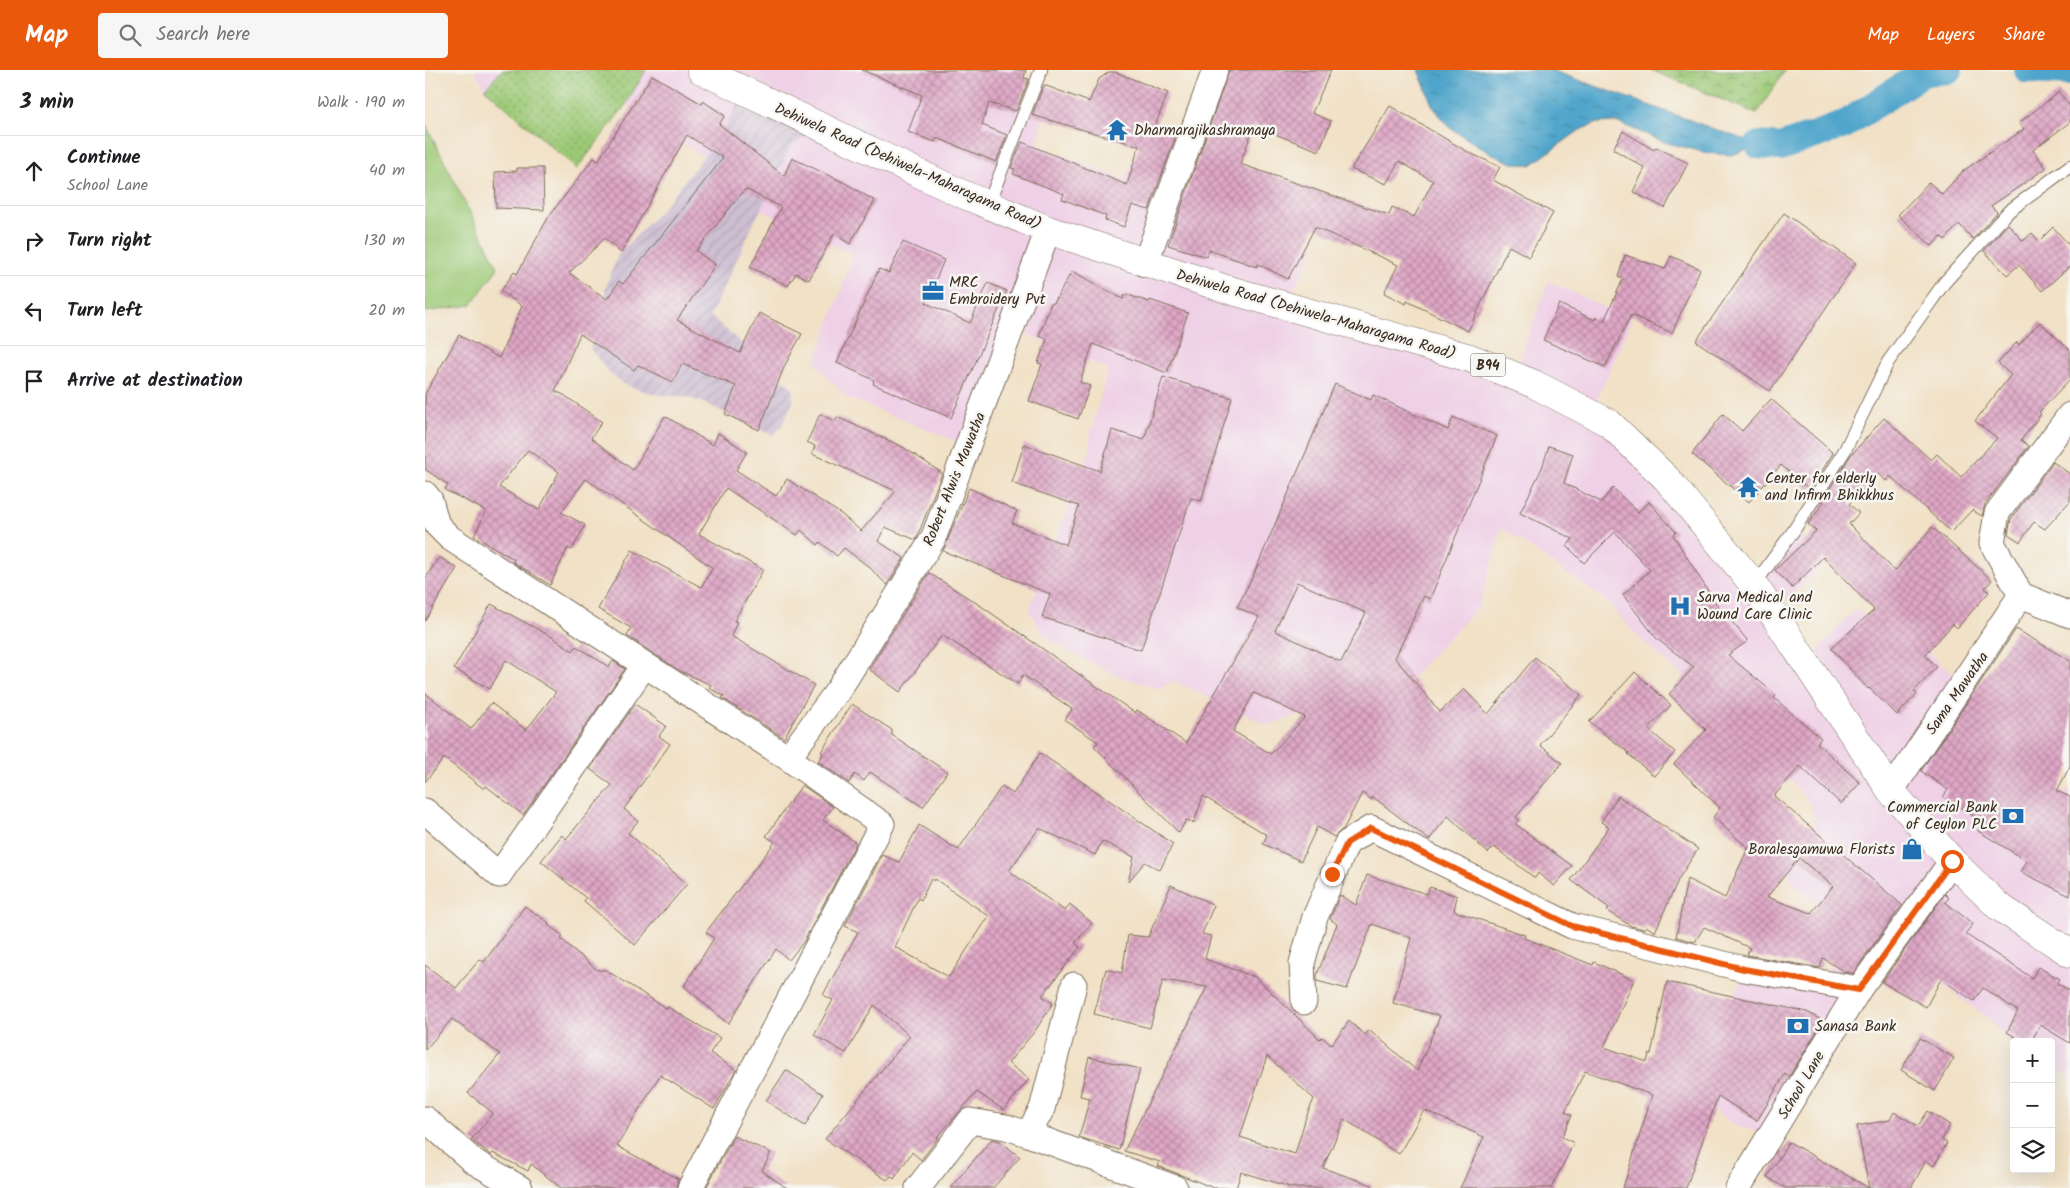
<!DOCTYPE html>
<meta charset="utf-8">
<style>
body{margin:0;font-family:Kalam,sans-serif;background:#f6f6f6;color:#202124}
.controls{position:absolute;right:15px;bottom:15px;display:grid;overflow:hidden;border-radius:5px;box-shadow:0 5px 20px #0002}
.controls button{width:45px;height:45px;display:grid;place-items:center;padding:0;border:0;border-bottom:1px solid #e0e0e0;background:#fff;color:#202124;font:25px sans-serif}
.stop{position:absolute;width:15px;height:15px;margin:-11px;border:4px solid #ea580c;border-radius:50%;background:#fff}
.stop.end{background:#ea580c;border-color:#fff;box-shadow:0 1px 5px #0008}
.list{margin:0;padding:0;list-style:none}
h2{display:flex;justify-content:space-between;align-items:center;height:65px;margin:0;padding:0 20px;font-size:21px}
h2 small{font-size:16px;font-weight:400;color:#757577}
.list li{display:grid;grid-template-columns:32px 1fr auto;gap:15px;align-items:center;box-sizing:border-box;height:70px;padding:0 20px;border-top:1px solid #e0e0e0}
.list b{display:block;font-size:19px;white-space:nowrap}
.list p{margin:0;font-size:16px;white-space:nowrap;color:#757577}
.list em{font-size:16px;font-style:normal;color:#757577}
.icon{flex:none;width:28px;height:28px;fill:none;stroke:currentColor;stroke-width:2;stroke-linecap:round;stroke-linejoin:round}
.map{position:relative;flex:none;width:1645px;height:1118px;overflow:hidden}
header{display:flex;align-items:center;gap:30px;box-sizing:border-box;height:70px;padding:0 25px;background:#ea580c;color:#fff}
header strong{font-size:24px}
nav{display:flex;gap:28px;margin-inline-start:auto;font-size:18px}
.search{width:350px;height:45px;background:#f6f6f6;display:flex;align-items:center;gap:12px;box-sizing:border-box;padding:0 18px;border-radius:5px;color:#757577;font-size:19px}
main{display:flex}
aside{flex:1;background:#fff}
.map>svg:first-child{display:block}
.built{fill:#efd0e6}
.industrial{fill:url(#industrial-furrows)}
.wetland{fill:url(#wetland-marsh);stroke:#6c7a4a}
.park{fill:url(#park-dots);stroke:#6c7a4a}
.garden{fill:#9cc976;stroke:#6c7a4a}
.water{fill:url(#water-ripples);stroke:#456874}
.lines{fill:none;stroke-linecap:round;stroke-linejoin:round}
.canal{stroke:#4fa5cb;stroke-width:28}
.building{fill:url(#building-cross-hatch);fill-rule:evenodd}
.service-casing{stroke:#7b6a59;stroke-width:14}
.minor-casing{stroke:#7b6a59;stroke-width:27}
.primary-casing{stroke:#7b6a59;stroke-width:29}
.service{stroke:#fff;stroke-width:12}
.minor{stroke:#fff;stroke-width:25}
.primary{stroke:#fff;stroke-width:28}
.route{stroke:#ea580c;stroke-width:6}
.labels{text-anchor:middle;stroke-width:5;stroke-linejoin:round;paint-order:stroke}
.shield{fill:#f6f6f2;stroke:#73675e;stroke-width:1}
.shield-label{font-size:14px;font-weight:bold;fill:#3b2a1e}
.poi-label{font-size:15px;fill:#3b2a1e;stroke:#f6f6f2;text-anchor:start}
.street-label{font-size:15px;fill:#3b2a1e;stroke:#f6f6f2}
</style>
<header>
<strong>Map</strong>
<div class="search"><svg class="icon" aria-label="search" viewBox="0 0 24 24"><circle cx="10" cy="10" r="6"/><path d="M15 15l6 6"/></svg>Search here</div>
<nav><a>Map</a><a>Layers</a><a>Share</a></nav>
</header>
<main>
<aside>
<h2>3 min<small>Walk · 190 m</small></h2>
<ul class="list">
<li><svg class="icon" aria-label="ahead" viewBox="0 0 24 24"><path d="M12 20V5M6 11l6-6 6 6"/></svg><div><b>Continue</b><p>School Lane</p></div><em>40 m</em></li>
<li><svg class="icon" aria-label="right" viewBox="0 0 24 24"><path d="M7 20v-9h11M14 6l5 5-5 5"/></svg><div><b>Turn right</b></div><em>130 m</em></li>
<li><svg class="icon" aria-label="left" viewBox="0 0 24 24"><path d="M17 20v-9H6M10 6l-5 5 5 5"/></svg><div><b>Turn left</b></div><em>20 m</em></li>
<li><svg class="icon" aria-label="arrive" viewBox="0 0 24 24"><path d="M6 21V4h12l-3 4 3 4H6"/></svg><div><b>Arrive at destination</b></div></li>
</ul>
</aside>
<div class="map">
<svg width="1645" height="1118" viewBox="0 0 1645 1118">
<defs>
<pattern id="industrial-furrows" width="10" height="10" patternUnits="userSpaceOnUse" patternTransform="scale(1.25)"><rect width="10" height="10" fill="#cdbed2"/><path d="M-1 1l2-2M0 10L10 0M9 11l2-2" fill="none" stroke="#b1a3b4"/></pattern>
<pattern id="wetland-marsh" width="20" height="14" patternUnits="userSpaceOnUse" patternTransform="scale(1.25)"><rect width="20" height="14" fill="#9cc976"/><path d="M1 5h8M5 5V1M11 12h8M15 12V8" fill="none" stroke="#80a360"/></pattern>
<pattern id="park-dots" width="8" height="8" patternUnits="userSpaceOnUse" patternTransform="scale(1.25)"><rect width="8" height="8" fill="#9cc976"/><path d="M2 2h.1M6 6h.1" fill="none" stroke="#80a360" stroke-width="1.8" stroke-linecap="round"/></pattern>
<pattern id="water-ripples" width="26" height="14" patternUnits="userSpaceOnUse" patternTransform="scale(1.25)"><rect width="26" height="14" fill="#4fa5cb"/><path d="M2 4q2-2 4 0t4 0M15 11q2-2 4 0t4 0" fill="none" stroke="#4387a4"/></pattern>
<pattern id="building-cross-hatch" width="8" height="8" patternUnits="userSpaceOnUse" patternTransform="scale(1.25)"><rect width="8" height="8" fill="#dfa7c6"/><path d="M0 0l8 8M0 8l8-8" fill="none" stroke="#b688a0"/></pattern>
</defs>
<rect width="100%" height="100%" fill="#f6f6f2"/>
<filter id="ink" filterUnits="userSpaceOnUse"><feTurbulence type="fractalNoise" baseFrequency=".02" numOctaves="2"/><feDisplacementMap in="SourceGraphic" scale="10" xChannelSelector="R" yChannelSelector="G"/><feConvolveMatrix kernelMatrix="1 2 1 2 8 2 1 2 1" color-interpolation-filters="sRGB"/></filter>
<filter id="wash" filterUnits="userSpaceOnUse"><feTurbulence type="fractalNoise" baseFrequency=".0096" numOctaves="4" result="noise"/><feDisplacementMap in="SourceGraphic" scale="20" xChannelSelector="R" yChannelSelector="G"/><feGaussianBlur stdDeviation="1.12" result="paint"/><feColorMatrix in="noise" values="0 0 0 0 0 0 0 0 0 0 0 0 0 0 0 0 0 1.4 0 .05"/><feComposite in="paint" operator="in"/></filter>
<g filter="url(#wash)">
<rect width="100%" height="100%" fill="#f1e1c6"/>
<path class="built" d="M49,0h28l-17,19z
M221,0h326l17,9 38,27 18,8 -8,31 88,35 13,-31 43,15 -6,20 35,13 65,33 40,16 -29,60 228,69 34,-94 84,39 -41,92 163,173 40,-55 31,24 -5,14 -48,45 34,51 50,-56 31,30 37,10 39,36 -22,32 71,56 43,22 15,-4v286l-19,-7v-27h-37v5l-26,-29 -44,-32v-5l-29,-24 -18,-20 -127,198 -34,-9 -27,-20 -8,-10 43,-127 81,14 11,-38 -4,-31 -32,-24 -8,-9 -3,-10 26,-49 -4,-17 -52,-62 -121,-106 -32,-36 -104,-73 -23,78 -66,70 -145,49 -94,-44 -15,8 -43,-14 -36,-18 -35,-21 -16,-25 62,-164 -1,-11 18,-67 -96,-41 -44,118 -122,-49 -31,-34 39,-108 -94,-46 30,-62 28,-20 -97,8 -18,22 -77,-53z"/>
<path class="industrial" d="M320,21l73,36 -28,20 -80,169 83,72v14l-12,25 -9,8 -68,-32 -18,-6 -34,-3 -29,-10 -16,-14 -17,-21 16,-44 -1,-16 13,-34 44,-46 59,-74z"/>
<path class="wetland" d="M1226,0h134l-28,44z"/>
<path class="park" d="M77,0h144l-20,34 -49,65 -92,-80z"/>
<path class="garden" d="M0,53l73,145 -27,37 -46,7z"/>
<path class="water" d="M993,0h133l208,75 -27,10 -26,-2 -42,-11 -48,-20 -18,1 -18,7 -49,35 -19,-2 -24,-11 -38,-24 -17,-21z"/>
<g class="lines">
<path class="canal" d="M1603,0l42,2
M1334,75l21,2 64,-22 80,-53 25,-2"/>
</g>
<g id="blocks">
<path class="building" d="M437,0h164l-2,8 5,1 -13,32 -27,-8 -7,22 25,10 -11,27 -59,-24 -2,4 -27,-10 14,-37z
M804,0h102l-19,43 19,8 -12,30 -65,-25 -14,38 149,51 3,-8 22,10 19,-36 -34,-20 -13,23 -35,-15 39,-63 78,46 32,15 -7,13 60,33 -24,44 -20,-11 -41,85 -61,-30 -1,3 -22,-11 14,-28 -83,-38 -27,52 -30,-15 -1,3 -48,-17 -2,7 -39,-12z
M684,2h6l53,21 -14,35 22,7 -27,75 -17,-5 -8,22 -19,-7 1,-4 -44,-17 2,-5 -51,-20 2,-5 -4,-1 11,-26 105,43 12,-39 -107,-31 12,-30 45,17 10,-23z
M227,5l50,29 1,-3 22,15 -6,8 65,52 8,-18 53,25 30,18 -25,43 -16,-10 -25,46 -13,-7 -8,13 -38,-19 31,-60 -36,-18 -49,62 19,14 -38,55 63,33 19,-40 43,21 -17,31 -26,65 -34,-16 11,-28 -54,-22 -9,18 -35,-17 -4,5 -54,-36 -25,57 9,4 38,27 -11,16 42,32 32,-54 48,29 5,-12 29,19 -11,18 40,26 11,-17 54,35 20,17 35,-40 -84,-37 3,-8 -8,-4 13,-28 15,7 2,-4 66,30 39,26 -26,67 -31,-13 -7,14 26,17 -17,27 -18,-18 -25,-19 -7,8 -17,-14 -2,3 -17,-15 -4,5 -71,-47 -27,46 64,36 -29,51 3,1 -6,14 83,49 -30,53 -62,-40 2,-2 -15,-8 2,-3 -31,-14 -53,-35 4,-8 -33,-19 34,-59 69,37 12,-19 -127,-89 -25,33 24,13 -13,25 -4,-2 -18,37 -37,-23 1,-3 -40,-23 12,-25 -41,-21 3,-5 -23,-16v-75l34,-59 40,23 23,-52 -21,-15 13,-19 3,2 32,-58 45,-58 4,3zM262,65l36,23 -100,126 -4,-3 -12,18 -38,-26 36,-35 16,15zM103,380l31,22 -20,38 -40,-23z
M1634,22l11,14v16l-37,28 13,18 -55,38 6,6 -24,27 -14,-15 -14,16 -4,-4 -9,10 -34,-31 31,-33 13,12 21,-23 61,-42 -5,-6z
M1198,61l31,19 2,-3 32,16 -23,45 -32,-16 12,-24 -32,-19z
M92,98h26l1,42 -48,-2 -1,-36 22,-1z
M1359,143l72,50 -86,128 -74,-50z
M1583,154l15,17 9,-8 7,8 14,-14 17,19v20l-28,25 -23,-26 -12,10 -23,-24z
M478,172l41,18 -18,43 44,20 18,-40 19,8 -56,127 -78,-34 1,-4 -37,-17 42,-94 10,4z
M1200,185l40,14 6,-13 29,13 -28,64 -41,-18 -26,52 -62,-27 16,-36 36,16 1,-3 8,4 19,-42 -5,-2z
M647,201l51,28 2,-5 24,8 1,-2 38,13 -21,60 -74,-29 -13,38 10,4 -12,33 -49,-18 13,-37 -4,-1 9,-24 -8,-3 12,-33h3z
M1615,252l30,28v29l-31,33 2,2 -20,26 8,6 -44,58 -3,12 -10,-6 -21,22 -61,-56 -4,5 -8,-7 -29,30 10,9 -10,11 46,47 37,-44 60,53 -7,8 4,4 -32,36 -4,-4 -28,31 12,12 -23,24 3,3 -20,21 -28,-27 -1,1 -37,-41 43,-38 -51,-53 -31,31 -17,-18 41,-39 -8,-7 16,-22 -2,-1 29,-46 33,-37 47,42 6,-6 24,23 36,-39 -22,-17 36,-46 -13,-12 19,-21 2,3z
M738,307l69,21 -31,103 -10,-3 -50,152 -99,-33 8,-23 -107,-43 26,-63 48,23 -5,12 54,22 13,-39 -67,-23 12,-39 76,27 12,-41 32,10z
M910,314l36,16 2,-5 75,35 5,-13 44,19 -67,163 -6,-3 -29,62 45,54 24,-23 24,25 47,-57 46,38 -41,50 22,18 -46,54 3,3 -4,4 57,42 -18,20 -16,-13 -3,5 -41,-31 -6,6 -40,-37 -19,24 -56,-43 -1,3 -10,-7 -18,35 -10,9 -17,-10 -16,34 -38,-17 4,-9 -64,-39 -9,27 -8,-3 -7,13 -85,-87 4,-4 -33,-22 7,-11 -49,-34 -5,9 -76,-49 -42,57 -31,-23 60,-96 52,33 154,107 2,-3 49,33 73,-126 -22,-10 16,-31zM872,512l69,31 -25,49 -66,-31zM829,623l51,24 -34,37 -38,-23z
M1346,329l62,54 -23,37 -29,-25 -32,37 -57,-48 31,-40 19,17z
M1124,376l24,8 -9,29 37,19 12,-14 25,24 11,-10 27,30 -3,3 42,67 33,39 -20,14 48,40 -2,3 47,40 -4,5 43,40 -19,21 -41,-38 -26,30 128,109 -49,68 -9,-1 -21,-14 -3,10 -73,-13 3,-7 -46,-21 -9,15 -19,-5 11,-58 38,19 23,-50 -35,-31 7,-9 -46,-44 32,-34 -37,-36 25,-27 -37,-28 -34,-44 27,-25 -35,-38 -31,31 -17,-17 6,-7 -53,-26 22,-45zM1374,788l34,28 -22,27 -44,-16z
M1628,392l17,12v27l-25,28 -11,-7 -14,20 -12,-8 3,-15z
M14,487l18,11 -32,53v-42z
M66,534l61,33 21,14 3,-5 33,21 4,-6 12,8 -102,146 -37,-29 -2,3 -40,-31 -19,24v-89l46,36 20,-26 35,27 30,-38 -50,-32 -16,29 -36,-20z
M1591,559l54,32v105l-13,25 13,6v99l-49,-24 6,-11 -49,-30 5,-9 -40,-25 5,-7 -27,-19z
M1210,602l36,33 -23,24 27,23 -21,24 -26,-22 1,-1 -40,-31z
M210,634l31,22 -7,10 11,8 -46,65 14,12 -10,12 59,51 -52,61 -51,-44 2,-3 -45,-37 21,-26 4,4 46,-54 -22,-16z
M427,634l40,26v5l55,37 -24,35 -53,-35 -6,9 -9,-7 -6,9 -31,-22 5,-7 -2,-2z
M615,683l133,91 -13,26 -15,-8 -17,20 6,-25 -32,-16 -7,14 -56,-27 -30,43 56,40 5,-7 22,19 -17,20 5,4 -38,49 11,7 -18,28 -27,32 21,16 -25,31 -27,-18 -40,45 1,1 -17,22 -9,-8 -18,27 -3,-3 -4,4 -62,-41 85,-103 -36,-31 -28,48 -32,-18 19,-35 -10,-5 35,-63 -13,-6 37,-71 17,7 20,-37 39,25 44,-64 11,8zM506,809l3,2 1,-2 54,37 -40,61 -54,-30 23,-49 3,2z
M377,715l31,22 -10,13 33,23 -52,98 -15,19 -13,-11 -48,75 -44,-38 30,-48 -8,-6 69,-90 -9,-6z
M1193,726l80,53 -19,29 -24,54 -9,-6 -2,3 -13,-3 -24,-15 2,-3 -38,-28 38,-53 -8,-5z
M942,805l60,19 3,-7 27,9 -3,15 71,24 -1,3 69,27 1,-3 40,18 -30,67 43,15 2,-8h2l16,-72 140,30 16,9 -34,56 -4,-3 -28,47 -39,-25 -32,92h-63l29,-93 -67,-24 -20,41 7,3 -10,22 12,6 -23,45h-91l24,-51 -60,-27 -25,44 -55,-35 -21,49 49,17v3h-79l-52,-16 -5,16h-22l-56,-22 2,-4 -36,-11 83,-164 -44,-7 -13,48 -56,-14 12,-45 16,4 6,-38 20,2 23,-52 43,20 -12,29 9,2 -6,23 50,18 65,62 2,-2 9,8 18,-24 16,14 5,-5 47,41 23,-55 -47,-13 18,-65 -39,-14 -25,65 -30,-8v-6l20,-51 -7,-5 10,-24 16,10zM842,986l47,43 -8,18 -11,37 -55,-17z
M1520,824l4,4 -4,4 28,22 -8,10 67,44 6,-11 22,12 -3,4 13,8v52l-30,-18 -9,17h-7l-17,-10 11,-21 -35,-23 -9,13 -33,-22 -15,28 -44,-25z
M100,836l24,17 -1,2 15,11 -2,3 36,31h9l61,39 1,-2 52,31 -10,15 26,17 -22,39 -54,-34 -43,71 61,33 -2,9h-115l-30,-24 -3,7 -35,-18 -2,2 -20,-15 22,-27 -25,-20 32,-39 -48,-35 -27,31v-85l31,23 24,-29 4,3z
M1495,968l34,20 -19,33 -34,-21z
M664,987l51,12 -21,81 -40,-13 11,-39 -10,-2z
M361,1000l37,24 -18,32 -39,-25z
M1503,1041l22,14 -8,15 5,3 -13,23 -8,-5 -15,27h-126l-18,-11 22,-35 80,46 -12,-62 33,-6 4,-8 24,14z
M309,1066l37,17 -9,18 25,17h-81z
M567,1069l8,2 20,16 -27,31h-43z"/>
</g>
</g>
<g filter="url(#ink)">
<use href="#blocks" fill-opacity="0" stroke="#7b6a59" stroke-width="1"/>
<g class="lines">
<g class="service-casing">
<path id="service" d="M563,135l53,-135
M1329,515l40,-55 51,-80 43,-88 56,-79 65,-72 61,-45"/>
</g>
<g class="minor-casing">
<path id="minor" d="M720,194l70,-194
M1645,345l-73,98 -5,30 29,52 49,20
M0,424l5,6 7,25 13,13 338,220 94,66 -192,364
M363,688l51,-69 94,-150 115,-309
M1466,721l130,-196
M0,741l74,64 145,-209
M879,932l-2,-39 13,-46 32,-74 24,-15 201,98 172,43 115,20
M0,1049l48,42 47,27
M603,1064l147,54
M493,1118l52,-67 36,6 22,7 14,-25 32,-124
M1313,1118l121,-199 93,-128"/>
</g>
<g class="primary-casing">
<path id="primary" d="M276,0l259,123 88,37 178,59 244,69 64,26 75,39 58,56 87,106 137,206 61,70 46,45 72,47"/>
</g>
<use href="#service" class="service"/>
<use href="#minor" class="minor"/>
<use href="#primary" class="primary"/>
</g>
</g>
<g class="lines" filter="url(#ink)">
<path class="route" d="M907,804l15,-31 24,-15 201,98 172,43 115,21 93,-129"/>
</g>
<defs>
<g id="temple-bare" transform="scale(1.725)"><path d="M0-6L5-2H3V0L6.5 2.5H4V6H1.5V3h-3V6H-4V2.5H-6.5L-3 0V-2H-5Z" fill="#1f6fb2" stroke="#f6f6f2" stroke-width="2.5" paint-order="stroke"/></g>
<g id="office-bare" transform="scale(1.725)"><path d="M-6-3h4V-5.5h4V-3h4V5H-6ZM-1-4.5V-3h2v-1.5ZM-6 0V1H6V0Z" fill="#1f6fb2" stroke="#f6f6f2" stroke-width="2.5" paint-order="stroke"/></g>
<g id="hospital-bare" transform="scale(1.725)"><path d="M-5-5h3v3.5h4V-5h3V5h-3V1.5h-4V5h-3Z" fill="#1f6fb2" stroke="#f6f6f2" stroke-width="2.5" paint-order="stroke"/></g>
<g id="bank-bare" transform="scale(1.725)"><path d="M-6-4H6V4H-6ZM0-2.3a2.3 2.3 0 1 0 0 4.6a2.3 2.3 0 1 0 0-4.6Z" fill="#1f6fb2" stroke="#f6f6f2" stroke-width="2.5" paint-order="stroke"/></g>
<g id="shop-bare" transform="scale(1.725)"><path d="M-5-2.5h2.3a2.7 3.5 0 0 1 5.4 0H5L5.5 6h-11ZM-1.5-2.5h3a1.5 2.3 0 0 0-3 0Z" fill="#1f6fb2" stroke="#f6f6f2" stroke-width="2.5" paint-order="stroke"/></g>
</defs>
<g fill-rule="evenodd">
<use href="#temple-bare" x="692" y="60"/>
<use href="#office-bare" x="508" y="221"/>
<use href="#temple-bare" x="1323" y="417"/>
<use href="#hospital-bare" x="1255" y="536"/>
<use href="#bank-bare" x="1588" y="746"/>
<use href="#shop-bare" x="1487" y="779"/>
<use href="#bank-bare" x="1373" y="956"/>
</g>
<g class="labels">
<rect class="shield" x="1045.5" y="283.5" width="35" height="23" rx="4"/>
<g class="shield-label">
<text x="1063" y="300">B94</text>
</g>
<g class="poi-label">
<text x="709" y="65">Dharmarajikashramaya</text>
<text x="524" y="217">MRC<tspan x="524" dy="17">Embroidery Pvt</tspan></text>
<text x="1340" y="413">Center for elderly<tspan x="1340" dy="17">and Infirm Bhikkhus</tspan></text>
<text x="1272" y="532">Sarva Medical and<tspan x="1272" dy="17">Wound Care Clinic</tspan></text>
<text x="1572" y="742" text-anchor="end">Commercial Bank<tspan x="1572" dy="17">of Ceylon PLC</tspan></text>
<text x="1470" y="784" text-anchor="end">Boralesgamuwa Florists</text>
<text x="1390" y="961">Sanasa Bank</text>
</g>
<g class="street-label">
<text transform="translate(483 96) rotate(24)" y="5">Dehiwela Road (Dehiwela-Maharagama Road)</text>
<text transform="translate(891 244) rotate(16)" y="5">Dehiwela Road (Dehiwela-Maharagama Road)</text>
<text transform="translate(529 409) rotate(-68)" y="5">Robert Alwis Mawatha</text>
<text transform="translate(1532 623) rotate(-55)" y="5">Sama Mawatha</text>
<text transform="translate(1376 1015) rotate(-59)" y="5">School Lane</text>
</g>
</g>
</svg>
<div class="controls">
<button>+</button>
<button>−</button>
<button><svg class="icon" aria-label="layers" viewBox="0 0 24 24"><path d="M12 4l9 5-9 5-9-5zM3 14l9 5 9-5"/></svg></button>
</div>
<div class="stop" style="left:1527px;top:791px"></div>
<div class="stop end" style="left:907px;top:804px"></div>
</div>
</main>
